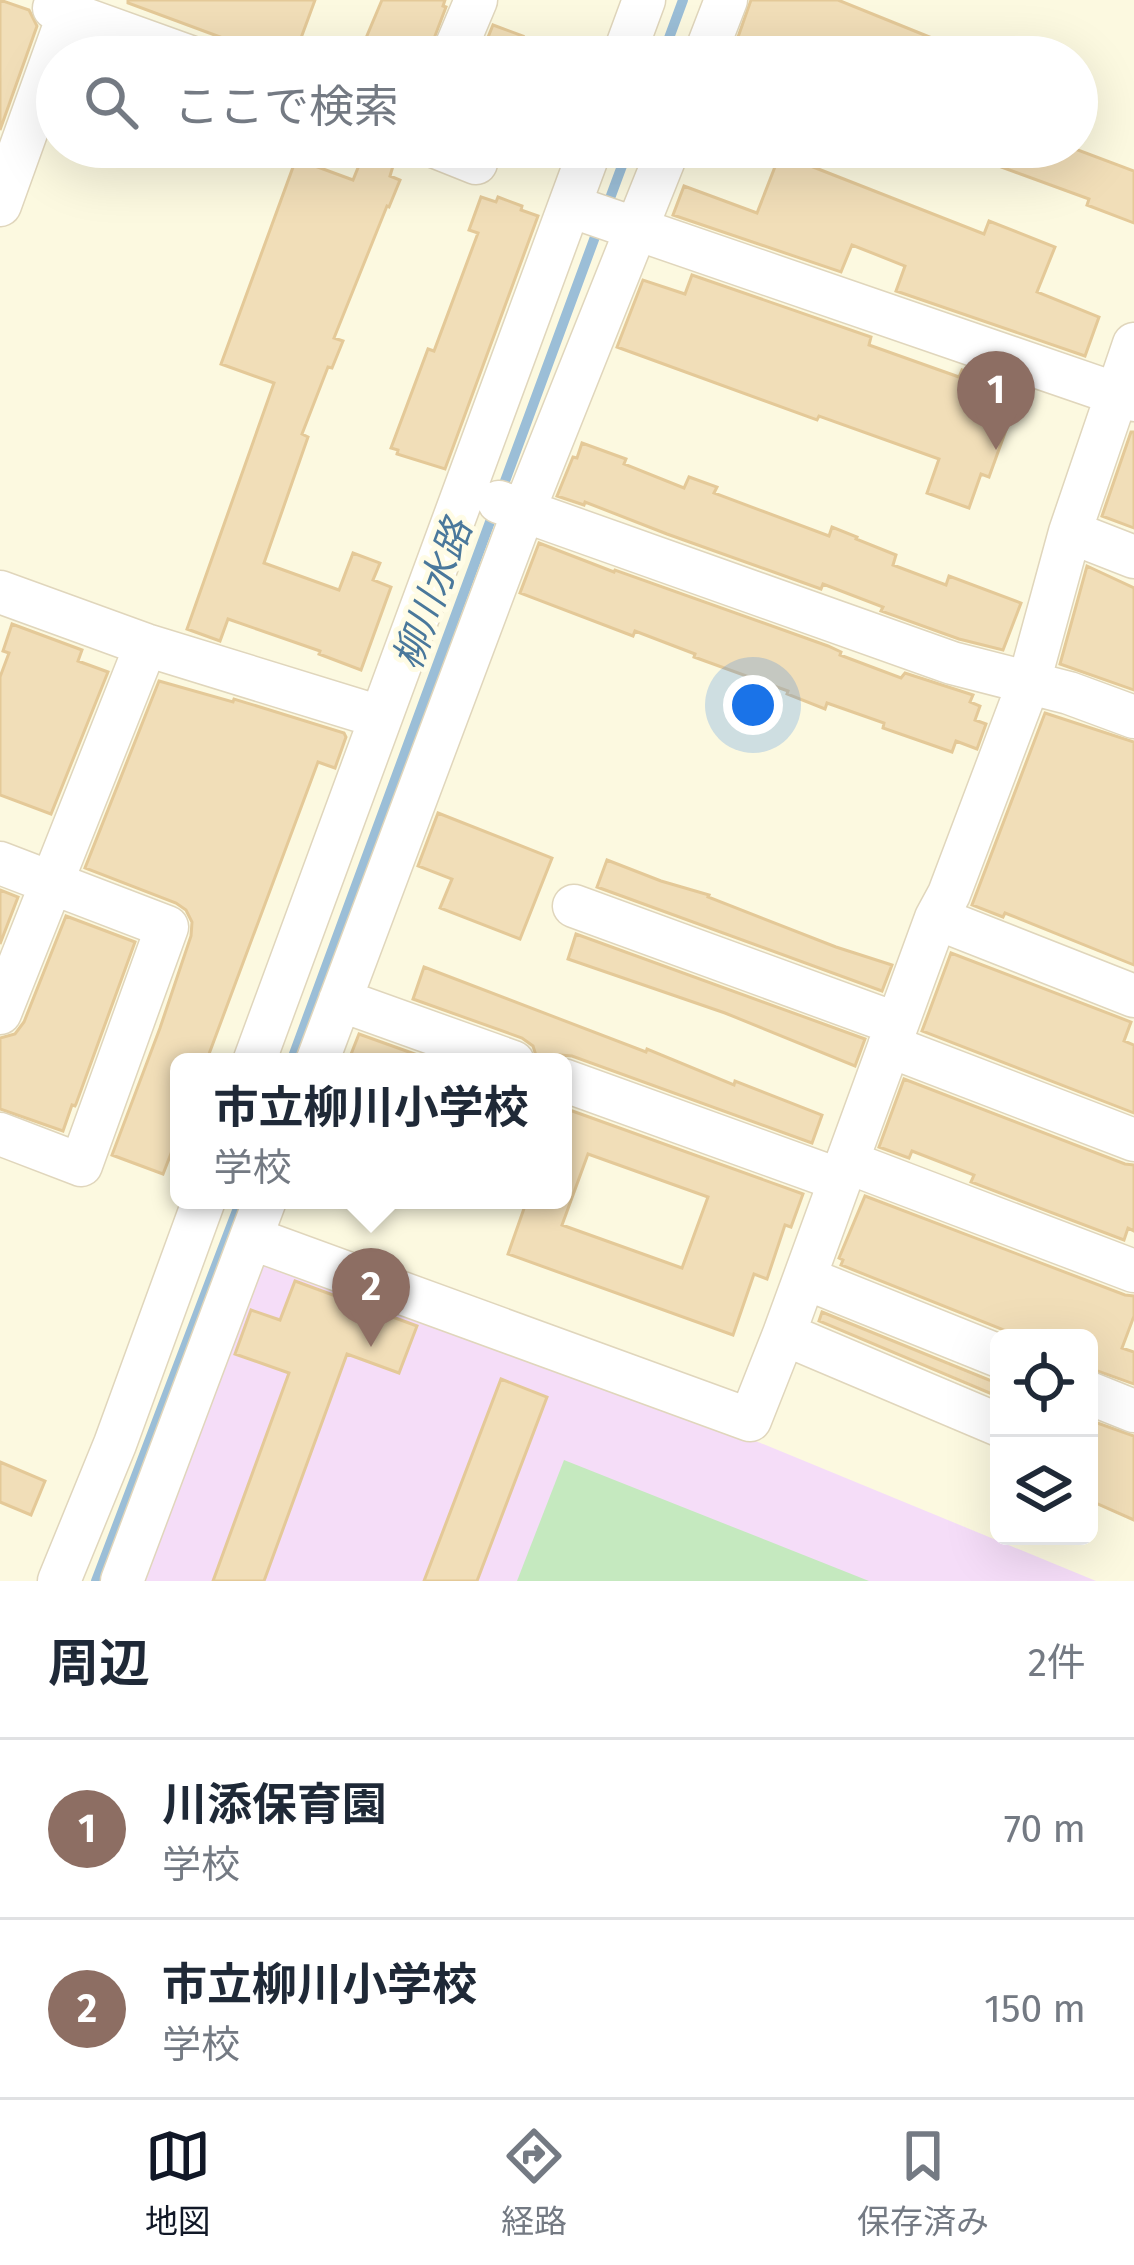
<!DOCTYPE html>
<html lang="ja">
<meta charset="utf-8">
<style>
body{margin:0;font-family:"Fira Sans","Noto Sans JP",sans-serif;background:#f2f2f3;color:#1f2937}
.controls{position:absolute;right:36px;bottom:36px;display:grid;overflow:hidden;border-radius:18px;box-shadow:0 12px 48px #0002}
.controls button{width:108px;height:108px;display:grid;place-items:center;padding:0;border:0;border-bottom:3px solid #e0e1e3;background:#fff;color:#1f2937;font:60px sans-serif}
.you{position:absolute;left:753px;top:705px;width:42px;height:42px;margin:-30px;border:9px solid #fff;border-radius:50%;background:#1a73e8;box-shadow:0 0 0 18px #1a73e833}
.badge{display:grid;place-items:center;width:78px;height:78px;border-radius:50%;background:#111827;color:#fff;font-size:39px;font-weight:700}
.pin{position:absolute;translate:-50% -99px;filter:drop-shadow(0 3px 6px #0008)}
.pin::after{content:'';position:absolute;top:63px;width:42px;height:36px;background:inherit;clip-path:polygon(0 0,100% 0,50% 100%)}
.popup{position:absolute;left:170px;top:1053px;width:402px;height:156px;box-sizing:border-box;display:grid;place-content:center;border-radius:18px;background:#fff;filter:drop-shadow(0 3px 9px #0005);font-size:39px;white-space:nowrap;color:#747a83}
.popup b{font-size:45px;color:#1f2937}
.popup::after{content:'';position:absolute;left:50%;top:100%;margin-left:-24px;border:24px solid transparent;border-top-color:#fff}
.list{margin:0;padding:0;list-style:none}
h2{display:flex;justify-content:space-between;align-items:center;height:156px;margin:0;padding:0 48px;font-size:51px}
h2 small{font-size:39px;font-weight:400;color:#747a83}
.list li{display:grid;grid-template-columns:78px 1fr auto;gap:36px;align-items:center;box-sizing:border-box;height:180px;padding:0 48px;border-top:3px solid #e0e1e3}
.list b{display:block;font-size:45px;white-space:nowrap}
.list p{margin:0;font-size:39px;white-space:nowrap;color:#747a83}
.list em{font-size:39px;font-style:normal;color:#747a83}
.icon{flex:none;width:66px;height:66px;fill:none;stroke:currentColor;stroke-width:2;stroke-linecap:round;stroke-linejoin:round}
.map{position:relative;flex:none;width:1134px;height:1581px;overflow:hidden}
.search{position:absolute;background:#fff;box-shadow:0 12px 48px #0002;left:36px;right:36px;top:36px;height:132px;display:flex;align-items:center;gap:30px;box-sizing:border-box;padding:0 42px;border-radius:66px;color:#747a83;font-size:45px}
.sheet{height:516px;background:#fff}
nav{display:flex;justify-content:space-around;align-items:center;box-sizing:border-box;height:168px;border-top:3px solid #e0e1e3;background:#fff;font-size:33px;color:#747a83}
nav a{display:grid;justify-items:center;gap:6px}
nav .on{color:#111827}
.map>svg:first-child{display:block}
.education{fill:#f5ddf8}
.green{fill:#c5e9bf}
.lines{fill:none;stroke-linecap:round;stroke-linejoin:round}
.stream{stroke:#9bbed7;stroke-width:10}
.building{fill:#f1deb8;stroke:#e4c998;stroke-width:3;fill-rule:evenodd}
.minor-casing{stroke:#e0d6bc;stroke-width:45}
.minor{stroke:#fff;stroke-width:42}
.labels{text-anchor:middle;stroke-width:10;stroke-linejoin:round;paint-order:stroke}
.water-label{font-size:39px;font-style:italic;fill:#4a789b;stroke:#fffce6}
</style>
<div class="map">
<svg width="1134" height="1581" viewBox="0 0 1134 1581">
<rect width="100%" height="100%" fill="#fcf9e0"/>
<path class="education" d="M265,1256l481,181 350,144h-957z"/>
<path class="green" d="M564,1460l305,121h-352z"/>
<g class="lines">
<path class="stream" d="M662,57l21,-57
M606,209l23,-62
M291,1062l308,-836
M96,1581l145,-381"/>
</g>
<path class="building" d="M0,0l29,10 8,16 -37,104z
M128,0h187l-21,57h-40l-17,-6 2,-7 -111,-41z
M382,0h63l-2,6 3,1 -19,50h-69z
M751,0h87l141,57h-248z
M493,25l30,11 -9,21h-34z
M956,147h114l64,24v52l-47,-18 2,-6 -134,-49z
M364,153l29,13 -3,10 10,4 -11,27 -2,-1 -53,132 9,3 -11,27 -4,-1 -26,67 6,3 -44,126 75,27 14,-37 27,10 -7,17 18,7 -30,83 -42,-16 1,-3 -92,-32 -8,22 -33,-12 87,-246 -53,-19 75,-205 57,21z
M780,154l204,80 5,-13 66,26 -18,45 62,25 -14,39 -189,-65 9,-25 -53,-21 -11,27 -168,-57 11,-29 73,27z
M481,197l15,5 2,-5 24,9 -1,4 17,6 -93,253 -48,-15 1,-4 -7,-2 37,-99 6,2 44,-118 -9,-3z
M692,275l179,62 -2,8 90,32 3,-7 58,21 -31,86 -8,-3 -12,34 -42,-15 12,-34 -120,-43 -2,4 -200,-73 26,-67 42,14z
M1131,432h3v96l-32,-12z
M582,443l44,16 -2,5 60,24 5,-11 28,10 -3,6 115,43 3,-9 25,10 -1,2 40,16 -3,10 53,20 3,-9 72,27 -18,47 -44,-11 -78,-28 2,-4 -60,-23 -2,5 -154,-55 -82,-32 -1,3 -27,-9 16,-39 4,1z
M539,543l75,29 1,-2 213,76 13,6 -1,3 61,23 4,-5 68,22 -3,7 10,4 -5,14 11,4 -9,25 -21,-8 -4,11 -69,-24 1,-5 -57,-20 -2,6 -38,-15 1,-3 -94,-34 1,-3 -60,-23 -2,5 -113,-43z
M1087,566l47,22v102l-74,-26z
M12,624l70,26 -4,11 30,11 -57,142 -51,-19v-118l9,-24 -6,-2z
M159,681l74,21 1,-3 110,34 2,4 -11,31 -17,-6 -112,300h-27v71l-16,41 -51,-19 48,-127 31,-92 1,-14 -6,-12 -10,-7 -91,-35z
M1045,713l89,29v223l-129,-52 -2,4 -31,-12z
M438,813l114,45 -32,81 -80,-31 12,-29 -34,-13z
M607,860l54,21 48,14 -1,2 128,50 56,18 -10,26 -285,-104z
M0,890l18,7 -18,47z
M66,916l69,26 -59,162 -1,2 -3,-1 -9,26 -63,-22v-71l15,-4 9,-12z
M576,934l289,105 -10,27 -130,-53 -157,-54z
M951,953l180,69 -7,19 10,4v68l-212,-82z
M424,967l222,85 1,-3 87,36 1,-4 87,34 -10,28 -240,-87 -12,-1 -15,7h-7l-5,-16 -11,-8 -109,-39z
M359,1034l78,28h-89z
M904,1079l221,85 9,1v66l-6,-3 -4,12 -153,-58 3,-7 -62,-24 -3,7 -30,-11z
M564,1108l239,86 -12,33 -6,-2 -18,54 -13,-5 -21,61 -225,-81 19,-54h36zM588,1154l120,43 -26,71 -120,-43z
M865,1196l260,99 9,1v20l-12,32 12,4v32l-45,-16v-30h-73l-7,-6 -168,-67 2,-5 -4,-2z
M295,1281l122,45 -18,47 -52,-19 -83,227h-51l76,-208 -54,-19 16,-44 29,10z
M822,1312l167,68 10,1v16l-180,-76z
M501,1379l46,18 -70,184h-53z
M1089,1420l45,16v84l-45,-20z
M0,1462l45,19 -14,34 -31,-13z"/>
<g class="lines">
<g class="minor-casing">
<path id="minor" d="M57,0l-3,8 136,49
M452,57l24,-57
M623,57l21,-57
M704,57l22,-57
M436,147l40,16
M0,205l69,-192
M570,206l564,194
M499,502l453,161 117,30 65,24
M1070,532l64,25
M0,592l146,53 234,72
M0,863l167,64 -86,238 -81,-31
M574,906l323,118
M936,918l198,78
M340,1000l173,62
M0,1013l146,-368
M889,1046l245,94
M254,1062l337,-915
M317,1062l207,-552 145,-363
M563,1080l277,100
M847,1162l287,109
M251,1238l499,182 34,-86
M805,1278l194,78
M1089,1393l45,18
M999,1425l-215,-91 152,-416 13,-24 80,-212 41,-150 64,-188
M59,1581l56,-137 89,-244
M122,1581l143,-381"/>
</g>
<use href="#minor" class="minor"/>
</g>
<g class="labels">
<g class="water-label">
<text transform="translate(432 594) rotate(-70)" y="14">柳川水路</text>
</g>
</g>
</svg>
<div class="controls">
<button><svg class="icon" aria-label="locate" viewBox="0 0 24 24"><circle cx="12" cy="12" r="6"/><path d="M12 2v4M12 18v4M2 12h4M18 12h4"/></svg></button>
<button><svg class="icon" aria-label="layers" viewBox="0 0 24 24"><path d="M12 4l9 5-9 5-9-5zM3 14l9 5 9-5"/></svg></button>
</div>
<div class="you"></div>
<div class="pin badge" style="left:996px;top:450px;background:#8d6e63">1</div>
<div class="pin badge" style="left:371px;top:1347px;background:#8d6e63">2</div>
<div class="popup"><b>市立柳川小学校</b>学校</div>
<div class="search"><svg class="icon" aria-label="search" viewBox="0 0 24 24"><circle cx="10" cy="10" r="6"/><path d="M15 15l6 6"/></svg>ここで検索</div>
</div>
<section class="sheet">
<h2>周辺<small>2件</small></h2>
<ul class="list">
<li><span class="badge" style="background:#8d6e63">1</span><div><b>川添保育園</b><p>学校</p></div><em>70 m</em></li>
<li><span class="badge" style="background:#8d6e63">2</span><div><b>市立柳川小学校</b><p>学校</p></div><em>150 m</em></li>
</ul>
</section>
<nav>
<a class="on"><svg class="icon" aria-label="map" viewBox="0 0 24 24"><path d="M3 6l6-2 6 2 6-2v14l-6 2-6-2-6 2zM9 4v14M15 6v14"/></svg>地図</a>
<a><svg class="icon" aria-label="directions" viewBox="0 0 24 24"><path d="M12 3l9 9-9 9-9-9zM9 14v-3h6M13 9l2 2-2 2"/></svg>経路</a>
<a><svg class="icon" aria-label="saved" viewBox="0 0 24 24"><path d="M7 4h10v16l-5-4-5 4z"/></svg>保存済み</a>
</nav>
